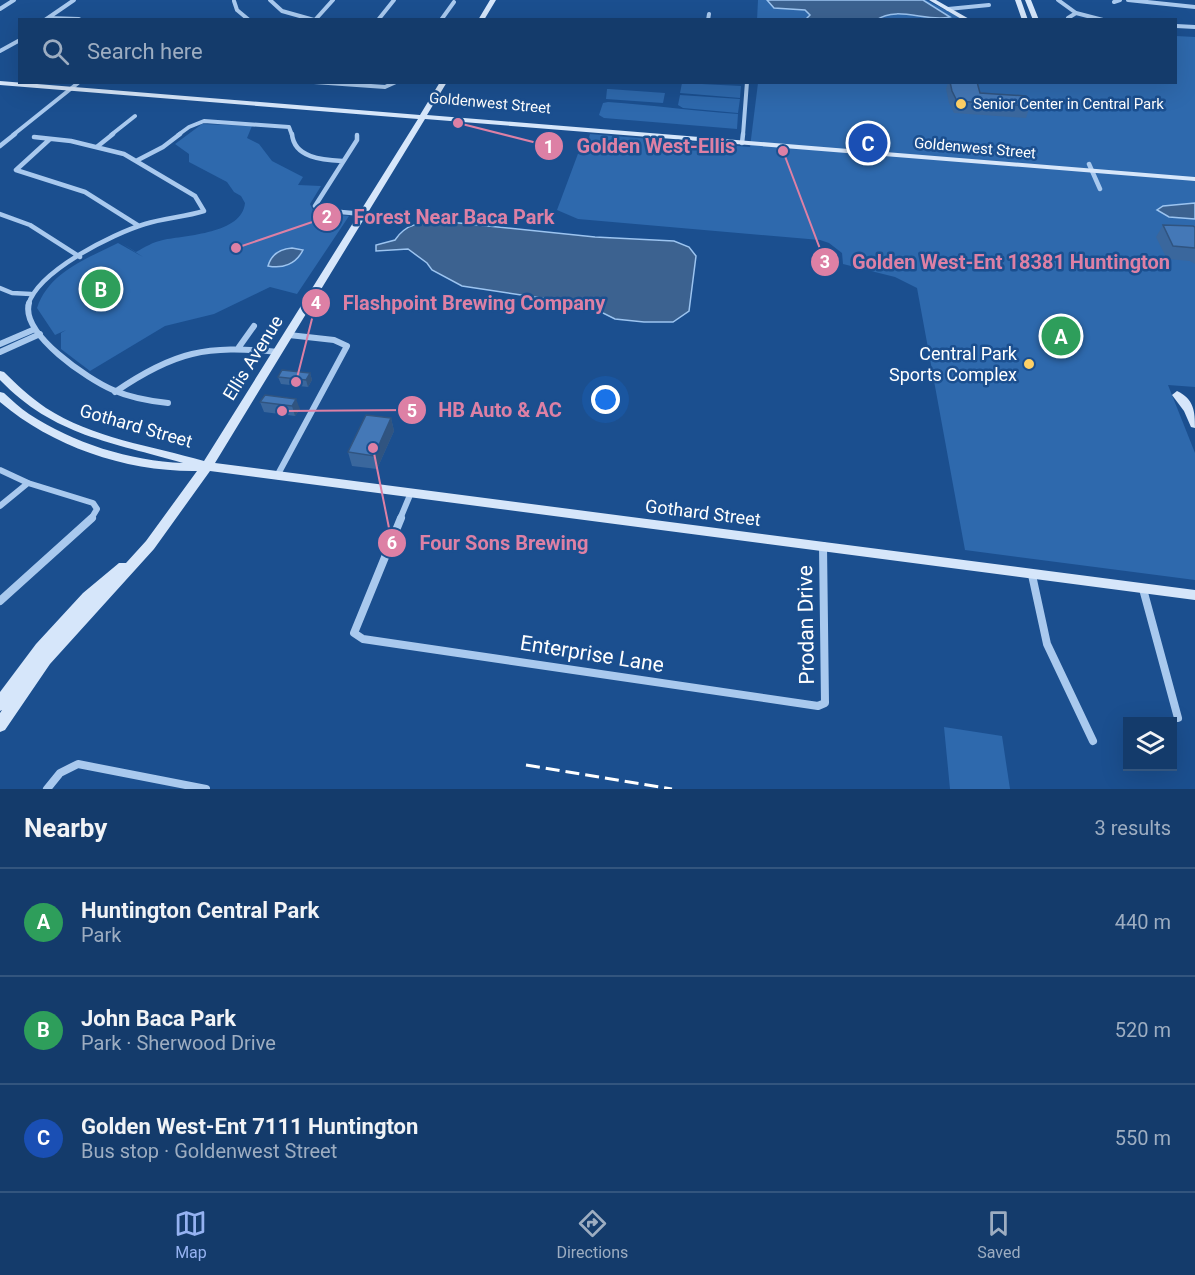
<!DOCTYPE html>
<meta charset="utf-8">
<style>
body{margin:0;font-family:Roboto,sans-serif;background:#214673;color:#f1f3f6}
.controls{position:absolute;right:18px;bottom:18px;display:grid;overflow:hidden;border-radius:0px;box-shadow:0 6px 24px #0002}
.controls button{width:54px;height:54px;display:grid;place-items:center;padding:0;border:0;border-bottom:2px solid #33557e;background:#143b6b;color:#f1f3f6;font:30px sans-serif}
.you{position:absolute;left:606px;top:400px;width:21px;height:21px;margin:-15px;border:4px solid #fff;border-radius:50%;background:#1a73e8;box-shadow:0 0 0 9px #1a73e833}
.badge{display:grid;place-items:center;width:39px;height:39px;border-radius:50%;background:#95b2f1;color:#fff;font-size:20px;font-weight:700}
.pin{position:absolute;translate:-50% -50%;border:3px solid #fff;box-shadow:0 2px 6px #0006}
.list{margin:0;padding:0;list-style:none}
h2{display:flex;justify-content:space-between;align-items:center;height:78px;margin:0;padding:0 24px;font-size:26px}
h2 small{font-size:20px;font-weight:400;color:#9dadc1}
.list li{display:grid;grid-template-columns:39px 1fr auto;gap:18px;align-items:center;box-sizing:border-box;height:108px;padding:0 24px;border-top:2px solid #33557e}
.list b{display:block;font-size:22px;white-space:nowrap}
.list p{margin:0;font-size:20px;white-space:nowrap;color:#9dadc1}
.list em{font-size:20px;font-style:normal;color:#9dadc1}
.icon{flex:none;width:33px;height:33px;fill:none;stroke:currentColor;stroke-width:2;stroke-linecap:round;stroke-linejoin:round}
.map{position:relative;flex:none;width:1195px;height:789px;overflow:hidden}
.search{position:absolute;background:#143b6b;box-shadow:0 6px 24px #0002;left:18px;right:18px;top:18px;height:66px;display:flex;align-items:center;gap:15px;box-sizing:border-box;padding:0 21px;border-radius:0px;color:#9dadc1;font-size:22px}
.sheet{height:402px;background:#143b6b}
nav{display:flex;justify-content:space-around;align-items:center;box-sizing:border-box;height:84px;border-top:2px solid #33557e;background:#143b6b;font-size:16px;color:#9dadc1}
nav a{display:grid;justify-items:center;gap:3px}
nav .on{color:#95b2f1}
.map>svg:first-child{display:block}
.green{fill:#2e69ad}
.water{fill:#3c6290;stroke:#9cc4f0;stroke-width:1.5}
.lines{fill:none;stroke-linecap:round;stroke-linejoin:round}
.street-far3{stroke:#a9c9ee;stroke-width:4}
.street-far2{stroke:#a9c9ee;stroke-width:4.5}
.street-far1{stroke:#a9c9ee;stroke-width:6}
.street{stroke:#a9c9ee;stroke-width:8}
.secondary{fill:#d6e6fa;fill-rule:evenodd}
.rail{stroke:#fff;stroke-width:3;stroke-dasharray:14 6;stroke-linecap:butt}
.wall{fill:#3a679d}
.shaded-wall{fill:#305480}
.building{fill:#4478b7;stroke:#305480;stroke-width:1.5}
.poi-dot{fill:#ffd166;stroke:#1b4f8f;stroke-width:2}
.labels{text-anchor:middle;stroke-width:5;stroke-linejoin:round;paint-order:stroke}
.far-street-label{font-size:15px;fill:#fff;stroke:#1b4f8f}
.far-poi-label{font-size:15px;fill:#fff;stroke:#1b4f8f;text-anchor:start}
.poi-label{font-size:18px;fill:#fff;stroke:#1b4f8f;text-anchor:end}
.street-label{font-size:18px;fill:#fff;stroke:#1b4f8f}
.near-street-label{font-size:21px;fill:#fff;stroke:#1b4f8f}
.leader{fill:none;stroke:#dd80a5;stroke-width:2}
.callout-dot{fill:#dd80a5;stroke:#1b4f8f;stroke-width:2}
.mark-label{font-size:18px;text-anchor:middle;font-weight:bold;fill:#fff}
.callout-label{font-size:20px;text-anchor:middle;font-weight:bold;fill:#dd80a5;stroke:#1b4f8f;stroke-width:5;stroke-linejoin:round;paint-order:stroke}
</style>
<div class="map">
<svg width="1195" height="789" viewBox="0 0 1195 789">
<rect width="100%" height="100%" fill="#1b4f8f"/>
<path class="green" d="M758,0h168l37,19 -206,1z
M1176,36l19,1v350l-27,-2 27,68v127l-230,-30 -48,-262 -22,-11 -52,-13 -1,-11 -13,-10 -9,-3 -242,-21 -21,-9 22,-59 9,-10 2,-7 160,13 8,-64 418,-1z
M682,83l59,3 -1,12 -60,-5z
M607,89h2l56,4 -2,10 -57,-4z
M680,95l60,4 -2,14 -55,-5 -5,-3z
M608,102c44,3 86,9 130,12l-1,15 -133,-11 -5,-3 4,-12z
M202,124l50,2 -5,12 12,6 13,17 31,16 -5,8 23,1 -11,18 3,6 5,3 31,3 -52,78 -27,-7 -56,27 -49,12 -75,45 -29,-22v-16l5,-3 -11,5 -18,-27c12,-36 49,-49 81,-65l25,14 -23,-15 16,10c9,-5 17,-10 27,-12 23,-5 79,-6 82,-37l-4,-7 -7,-4 -7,-10 -38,-20v-8l-14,-10z
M944,727l58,9 8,53h-60z"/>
<path class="water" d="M767,0h156l27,17c-23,6 -52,-12 -74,3l-98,-1h28l4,-4 -5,-5 -31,-2z
M1195,203v16l-26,-2 -12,-7 6,-4z
M449,222l146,15 79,4 15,6 7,9 -7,55 -16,11h-29l-29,-3 -28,-14 -125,-19 -30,-16 -5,-7 -19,-14 -32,2v-6l19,-5c13,-20 31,-17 54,-18z
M292,248l11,2c-7,14 -20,19 -35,16 3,-11 12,-17 24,-18z"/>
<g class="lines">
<path class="street-far3" d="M270,0l12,11 32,9
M1058,0l18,13 27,7
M1128,0l67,7
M234,1l3,9 12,10
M1114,2l6,-2
M0,9l14,-9
M948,9l41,-4
M48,18l31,1
M1068,18l8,-5
M45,20l29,-20
M315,20l18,-20
M378,20l16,-20
M441,20l13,-18
M708,20l1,-6
M1176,26l19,1
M0,51l20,-11
M314,82l71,5 11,-5
M13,135l65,-52
M111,135l24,-19
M178,135l11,-8 15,-6 85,6 3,8
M743,135l4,-53"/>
<path class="street-far2" d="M292,134c2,24 31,26 50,27
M357,135v5l-42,66 4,4 44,4
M50,139l-34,31 69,22 54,34
M742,143l1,-9
M0,146l15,-12
M98,146l15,-12
M136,161l27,-14 17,-13
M1089,164l11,25
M0,214l30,11 50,32
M0,288l12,5 19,1
M28,305c10,-34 84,-71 117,-81 19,-6 40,-7 59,-13l-9,-15 -71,-42 -53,-13 -37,-4"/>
<path class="street-far1" d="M29,303c-9,31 60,77 84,87 18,8 36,11 55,13
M0,344l35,-15
M239,347l15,-21
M0,352l40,-18
M115,392c60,-41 91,-47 163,-40
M0,470l28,13 65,20 4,6 -6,10
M277,476l70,-130 -13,-6 -45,-5
M0,506l28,-23
M400,519l10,-24"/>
<path class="street" d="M401,518l-47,115 9,6 455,67 7,-3 -2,-157
M1032,575l15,69 46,97
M1143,589l35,129
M0,601l92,-83
M47,789l13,-16 18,-9 128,25"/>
<path class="secondary" d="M490,0h6l-12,20h-6z
M929,0h7l35,20h-8z
M1015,0h6l7,20h-6z
M1025,0h6l8,20h-6z
M0,81l420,34 20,-33h7l-20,33 768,62v4l-770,-62 -210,344 980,127v10l-985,-129 -56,78 -104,115 -45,66 -5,2v-19l2,-3 -2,1v-19l36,-48 47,-51 36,-30h7l20,-22 51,-70c-70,1 -144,-24 -197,-69v-10l4,1c8,7 16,15 25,21 44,29 101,47 154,49 -71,-21 -129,-27 -183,-83v-9l4,1c13,13 26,25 42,36 46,30 106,38 158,53l214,-342 -418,-34z
M1177,391c17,8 18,20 18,37l-4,-1 -7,-16 -12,-16z"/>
<path class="rail" d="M526,765l146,24"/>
</g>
<path class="wall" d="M948,82l82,24 -4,12 -72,-5 -5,-10 -3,-14z
M1163,225l32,2v37l-5,-3 -23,-2 -11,-22z
M310,373l2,7 -4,7 -27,-3 -3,-7z
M265,395l35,14 -5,7 -31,-4 -4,-10z
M391,418l3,13 -17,38 -25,-3 -4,-14z"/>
<path class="shaded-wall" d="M310,373l2,7 -4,7 -2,-7z
M296,399l4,10 -5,7 -3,-10z
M391,418l3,13 -17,38 -3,-13z"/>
<path class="building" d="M950,82h27l3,11 46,3 4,10 -73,-5 -5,-10z
M1163,225l30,1 2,1v21l-22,-2z
M282,370l28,3 -4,7 -28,-3z
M265,395l31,4 -4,7 -32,-4z
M366,415l25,3 -17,38 -26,-4z"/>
<g class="poi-dot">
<circle cx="961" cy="104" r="6"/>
<circle cx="1029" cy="364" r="6"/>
</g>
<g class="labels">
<g class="far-street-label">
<text transform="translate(490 103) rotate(5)" y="5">Goldenwest Street</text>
<text transform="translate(975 148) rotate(5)" y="5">Goldenwest Street</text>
</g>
<g class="far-poi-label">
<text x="973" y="109">Senior Center in Central Park</text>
</g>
<g class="poi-label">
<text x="1017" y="360">Central Park<tspan x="1017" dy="21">Sports Complex</tspan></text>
</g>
<g class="street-label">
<text transform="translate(253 358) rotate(-58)" y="6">Ellis Avenue</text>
<text transform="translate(136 426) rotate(16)" y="6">Gothard Street</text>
<text transform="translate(703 513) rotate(7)" y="6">Gothard Street</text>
</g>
<g class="near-street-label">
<text transform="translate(806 625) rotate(-91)" y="7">Prodan Drive</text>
<text transform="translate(592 654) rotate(9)" y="7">Enterprise Lane</text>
</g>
</g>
<path class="leader" d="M458 123L549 146M236 248L327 217M783 151L825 262M296 382L316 303M282 411L412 410M373 448L392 543"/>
<g class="callout-dot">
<circle cx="458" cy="123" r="6"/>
<circle cx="236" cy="248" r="6"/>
<circle cx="783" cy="151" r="6"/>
<circle cx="296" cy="382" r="6"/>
<circle cx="282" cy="411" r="6"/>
<circle cx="373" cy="448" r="6"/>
<circle cx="549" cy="146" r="15"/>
<circle cx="327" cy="217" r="15"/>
<circle cx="825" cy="262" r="15"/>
<circle cx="316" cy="303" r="15"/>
<circle cx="412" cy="410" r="15"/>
<circle cx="392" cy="543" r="15"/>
</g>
<g class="mark-label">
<text x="549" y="153">1</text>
<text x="327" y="223">2</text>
<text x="825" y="268">3</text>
<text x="316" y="309">4</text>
<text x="412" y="417">5</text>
<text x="392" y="549">6</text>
</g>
<g class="callout-label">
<text x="656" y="153">Golden West-Ellis</text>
<text x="454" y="224">Forest Near Baca Park</text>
<text x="1011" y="269">Golden West-Ent 18381 Huntington</text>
<text x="474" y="310">Flashpoint Brewing Company</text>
<text x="500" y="417">HB Auto &amp; AC</text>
<text x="504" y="550">Four Sons Brewing</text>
</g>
</svg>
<div class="controls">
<button><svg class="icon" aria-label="layers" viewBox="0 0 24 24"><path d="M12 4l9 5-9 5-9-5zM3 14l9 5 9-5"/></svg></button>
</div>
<div class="you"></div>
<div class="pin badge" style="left:1061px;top:336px;background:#2e9e5b">A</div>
<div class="pin badge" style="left:101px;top:289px;background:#2e9e5b">B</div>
<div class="pin badge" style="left:868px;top:143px;background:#1a4fb4">C</div>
<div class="search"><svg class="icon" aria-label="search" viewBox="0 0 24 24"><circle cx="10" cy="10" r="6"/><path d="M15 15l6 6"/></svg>Search here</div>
</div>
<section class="sheet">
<h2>Nearby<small>3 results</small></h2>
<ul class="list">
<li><span class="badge" style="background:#2e9e5b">A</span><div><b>Huntington Central Park</b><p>Park</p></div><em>440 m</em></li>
<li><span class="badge" style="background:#2e9e5b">B</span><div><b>John Baca Park</b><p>Park · Sherwood Drive</p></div><em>520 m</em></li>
<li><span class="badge" style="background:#1a4fb4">C</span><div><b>Golden West-Ent 7111 Huntington</b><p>Bus stop · Goldenwest Street</p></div><em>550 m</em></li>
</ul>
</section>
<nav>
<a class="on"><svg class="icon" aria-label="map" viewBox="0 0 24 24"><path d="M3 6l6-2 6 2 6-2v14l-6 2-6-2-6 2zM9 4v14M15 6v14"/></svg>Map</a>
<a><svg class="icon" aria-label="directions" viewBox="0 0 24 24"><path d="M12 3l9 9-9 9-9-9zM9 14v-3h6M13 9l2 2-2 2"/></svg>Directions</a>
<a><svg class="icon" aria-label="saved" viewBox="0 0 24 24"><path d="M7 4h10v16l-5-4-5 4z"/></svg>Saved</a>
</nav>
